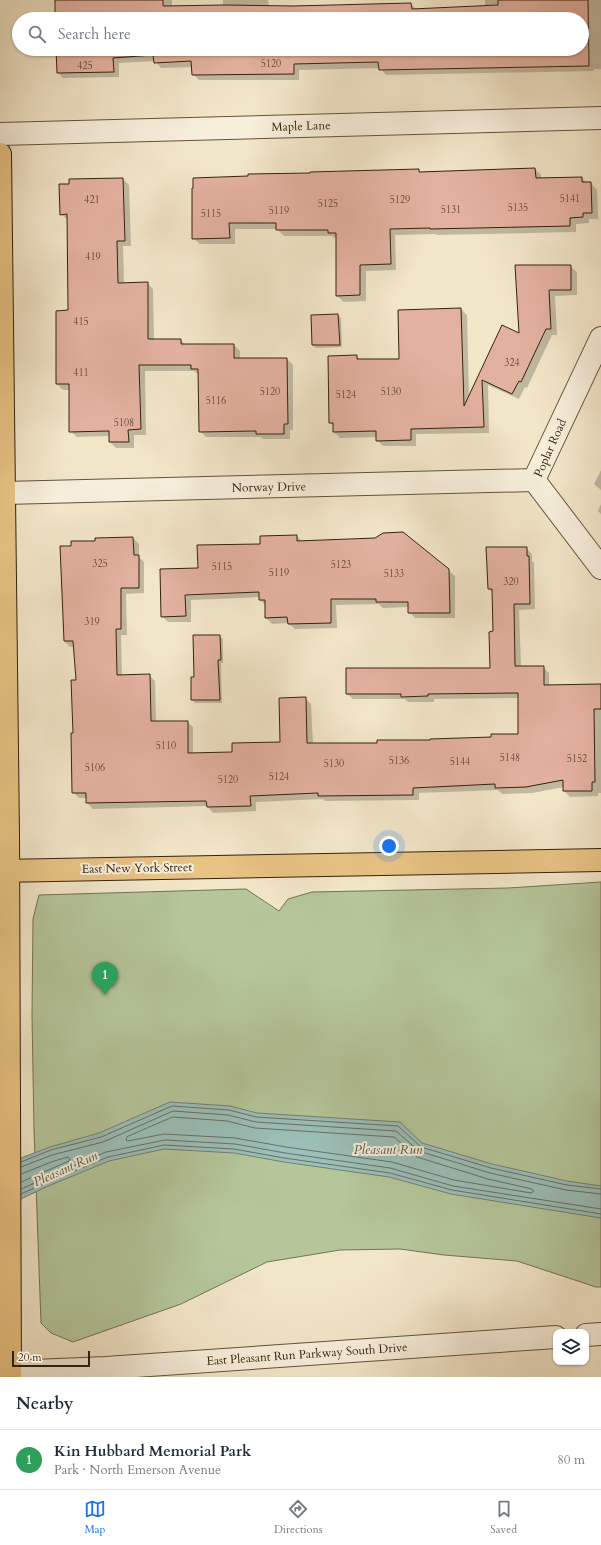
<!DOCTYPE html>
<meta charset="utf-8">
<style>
body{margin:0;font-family:Cardo,serif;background:#f2f2f3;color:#1f2937}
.controls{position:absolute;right:12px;bottom:12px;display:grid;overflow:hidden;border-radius:8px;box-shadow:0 1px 3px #0004}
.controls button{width:36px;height:36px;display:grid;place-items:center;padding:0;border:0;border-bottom:1px solid #e0e1e3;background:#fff;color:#1f2937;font:20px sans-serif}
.scale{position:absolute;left:12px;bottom:10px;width:78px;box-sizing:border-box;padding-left:4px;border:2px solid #35220c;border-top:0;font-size:11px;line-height:14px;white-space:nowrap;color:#35220c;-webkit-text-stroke:3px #f7efdc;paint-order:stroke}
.you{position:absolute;left:389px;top:846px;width:14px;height:14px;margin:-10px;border:3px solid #fff;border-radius:50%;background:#1a73e8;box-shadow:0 0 0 6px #1a73e833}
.badge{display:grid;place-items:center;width:26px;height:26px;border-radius:50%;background:#1a73e8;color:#fff;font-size:13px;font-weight:700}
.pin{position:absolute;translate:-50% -33px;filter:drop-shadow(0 1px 2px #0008)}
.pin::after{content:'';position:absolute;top:21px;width:14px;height:12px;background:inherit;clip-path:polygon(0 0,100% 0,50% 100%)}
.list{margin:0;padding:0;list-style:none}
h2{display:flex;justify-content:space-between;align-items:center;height:52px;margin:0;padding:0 16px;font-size:17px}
h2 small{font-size:13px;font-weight:400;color:#747a83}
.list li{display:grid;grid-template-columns:26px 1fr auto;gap:12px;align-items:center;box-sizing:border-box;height:60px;padding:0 16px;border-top:1px solid #e0e1e3}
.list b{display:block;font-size:15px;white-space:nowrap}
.list p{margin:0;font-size:13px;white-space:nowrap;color:#747a83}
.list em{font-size:13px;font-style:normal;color:#747a83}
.icon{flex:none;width:22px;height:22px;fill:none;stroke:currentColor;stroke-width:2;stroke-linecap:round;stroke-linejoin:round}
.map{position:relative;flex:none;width:601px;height:1377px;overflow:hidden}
.search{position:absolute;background:#fff;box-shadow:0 1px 3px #0004;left:12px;right:12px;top:12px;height:44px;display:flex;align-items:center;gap:10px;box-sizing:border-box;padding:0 14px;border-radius:22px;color:#747a83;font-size:15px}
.sheet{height:112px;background:#fff}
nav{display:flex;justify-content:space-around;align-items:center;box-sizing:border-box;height:56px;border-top:1px solid #e0e1e3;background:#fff;font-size:11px;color:#747a83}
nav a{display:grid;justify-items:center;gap:2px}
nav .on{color:#1a73e8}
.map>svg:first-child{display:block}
.green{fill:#b5c69b;stroke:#757454}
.water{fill:#9bbfb9;stroke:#728074}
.shadow{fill:#0003}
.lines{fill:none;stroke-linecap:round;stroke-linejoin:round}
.shore{stroke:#687062;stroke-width:1}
.building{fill:#e3b1a0;stroke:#35220c}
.minor-casing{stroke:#64533b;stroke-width:24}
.major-casing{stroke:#35220c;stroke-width:24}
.minor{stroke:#f7efdc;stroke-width:22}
.major{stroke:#e9c384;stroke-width:22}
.labels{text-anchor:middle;stroke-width:4;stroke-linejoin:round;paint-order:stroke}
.number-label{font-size:10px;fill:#604631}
.street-label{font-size:12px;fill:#35220c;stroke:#f7efdc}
.water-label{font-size:13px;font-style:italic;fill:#545140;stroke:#f7efdc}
</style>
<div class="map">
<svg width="601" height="1377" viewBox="0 0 601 1377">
<rect width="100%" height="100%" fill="#f2e6c9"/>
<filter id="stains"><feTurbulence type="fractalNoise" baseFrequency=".005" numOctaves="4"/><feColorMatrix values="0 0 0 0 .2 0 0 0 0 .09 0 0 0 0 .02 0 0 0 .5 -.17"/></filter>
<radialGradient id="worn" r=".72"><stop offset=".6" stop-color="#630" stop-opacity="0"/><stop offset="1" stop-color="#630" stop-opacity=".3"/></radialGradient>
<path class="green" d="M601,882v405h-5l-79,-26 -73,-6 -44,-6 -60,1 -73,12 -86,42 -108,38 -22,-9 -10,-10 -7,-193 -2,-115 1,-96 6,-24 207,-6 33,22 9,-12 24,-7 196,-4z"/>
<path class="water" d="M170,1102l60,4 27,7 143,9 22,21 70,21 75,17 34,5v32l-150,-24 -62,-17 -105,-15 -50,-9 -70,-4 -55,12 -63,26 -46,22v-43l50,-19 49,-14z"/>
<path class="shadow" d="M56,0h116v7l51,-1v-6h45l1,6 142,-2 6,6 68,-3v-7h116v69h-7v2l-208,4 -6,-7 -81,2v10h-100l-6,-6 -1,-7 -31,1 -6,-7 -36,2v14l-56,1 -5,-6 -1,-23h525v-30h-526z
M535,169l6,6v4l41,-1 5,5h4l6,7 1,29h-9v4l-13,1v8l-139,3 -1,-1 -41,1 1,35 -30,1v30l-22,1 -7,-6v-57l-5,-3h-48l-7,-7h-42v15h-35l-7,-6v-49l225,-19 3,3z
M123,179l6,6 2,61h-8l1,38 23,-1 6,6 1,51h27l5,5h48l6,6v8h47l6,6v65h-3v9h-27l-2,-2h-55l-6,-6 -1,-56 -5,-4h-49l1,64h-12v13h-18l-6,-6v-6l-33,1 -7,-6v-41h-7l-6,-6 12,-73 -1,-91 -7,-6z
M516,266h54l7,6v23l-22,1 2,39h-5l-25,53 -2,-1 -6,12 -31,-14 1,48 -73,1v12h-33l-6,-6v-3l-37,1 -6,-6v-6l-4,-3 27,-67 3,4h40l61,-51 6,6 2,82 33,-71 18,9z
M338,315l3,3 1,29 -26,1 -3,-3 -1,-29z
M601,470v20l-7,-6z
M601,504v10l-3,-3z
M297,536l6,6 145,28 7,6v42h-40l-6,-6v-5l-26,1 -4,-4 -43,1 1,23 -42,1 -7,-6 -16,1 -6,-6v-12l-6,-6v-3l-69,3v22h-23l-6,-6 37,-47 62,-24z
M133,538l6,6v13l5,5v31l-18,1 1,41h-6l1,41 27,-1 6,6 1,41h31l6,5v27l40,-1 48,-10 24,-45 6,6 2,40h65l114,-6 27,-3v-37l-85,1v3h-26l-3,-3h-52l-6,-5 144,-25 3,-37 -1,-39 -4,-4 37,-41 6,6v7l2,2 1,46 -16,1 2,57h22l6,6v13l52,-1v108h-3v3l-28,1 -6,-6v-4l-32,6 -30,1 -4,-4 -79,3v7l-94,1 -2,-2 -67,3v9l-43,2 -6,-7 -114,3 -6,-6v-5h-8l-6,-6 1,-58 3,-53 -3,-34h-4l-6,-6 -3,-94h11l24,-5z
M219,636l4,3v24h-2l1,40h-27l-3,-3v-22h3z"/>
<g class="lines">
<path class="shore" d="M173,1117l54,4 28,7 139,9 23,20 71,22 44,10 2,2 -3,2 -77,-13 -62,-18 -106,-15 -51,-9 -71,-4 -36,7 -2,-1 1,-3z
M21,1162l30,-12 50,-13 71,-31 57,4 27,7 142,9 23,21 70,21 76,17 34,4
M21,1167l31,-12 51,-13 70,-31 55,4 28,7 140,9 23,20 71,22 76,17 35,4
M21,1174l33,-13 14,-4 2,2 -1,2 -48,21
M21,1189l85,-37 59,-12 70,4 50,9 105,15 63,18 148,23
M21,1194l24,-11 63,-26 56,-12 70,4 50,9 106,15 62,17 149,24"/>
</g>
<path class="building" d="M55,0h108v6l61,-1 69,1 118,-3 1,6 86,-4v-5h90l1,66 -210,4 -1,-8 -84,2v10l-102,1 -1,-14 -37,2 -1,-8 -40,3 1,14 -57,1 -1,-24h526v-30h-527z
M535,168l1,10 46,-1v5h9l1,31h-9v4l-13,1v8l-140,3v-1l-40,1 1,35 -31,1v30l-24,1v-63h-8v-3h-52v-7h-47l1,15 -38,1v-51h1v-10l55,-2v-2l62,-1v-1l109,-3v3z
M123,178l2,63h-8l1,42 30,-1v57h33v5h53v14h53l1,66h-4v10h-28v-3l-57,1 -1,-63h-7v-4h-52l2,64 -13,1 1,12h-20v-11l-40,1v-48h-13v-73l12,-1 -1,-96 -7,1 -1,-31h10v-5z
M515,265h56v25h-22l2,39h-5l-25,53 -2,-1 -7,13 -30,-14 2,47 -73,2v11l-35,1v-10l-43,1v-9h-4l-1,-67 29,-1v4h42l-1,-49 63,-2 3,98 38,-81 17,8z
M338,314l2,31h-28l-1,-30z
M403,532l46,37 1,44h-42v-11h-32v-3h-45v24l-43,1 -1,-7 -22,1v-18h-6v-8l-74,3 1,21 -25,1 -1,-48 38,-1 -1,-23 63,-1v-8l37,-1v6l78,-3 8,-5z
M133,537l1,18h5v33h-18v41h-5l1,46 33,-1 1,47h37v32l44,-1v-9l48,-1 -1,-44 27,-1 1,46h70v-3h53v-1l61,-2v-3h27v-41l-90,1v2l-27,1v-3h-55v-26h144l-1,-36 4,-1 -1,-42h-4l-2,-42h41v9h2l1,48h-16l1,62h29v19l57,-1v25h-7l1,73h-3v9h-29v-11l-37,7 -31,1v-4l-82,4v7l-95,1v-3l-68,3 1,10 -44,1 -1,-6 -120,2v-10h-14l-1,-60h2l-2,-53h5l-3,-39h-9l-4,-95h11v-5h24v-3z
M193,635h27l1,25h-3l2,40h-29v-23h3z"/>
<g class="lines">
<g class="minor-casing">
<path id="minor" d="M0,134l601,-16
M534,480l67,-142
M534,480l67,88
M4,493l530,-13
M586,1335l15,-1
M10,1372l96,-4 450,-31"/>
</g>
<g class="major-casing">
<path id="major" d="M0,154l8,682 2,541
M0,871l601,-11"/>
</g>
<use href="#minor" class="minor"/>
<use href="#major" class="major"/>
</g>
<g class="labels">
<g class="number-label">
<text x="271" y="67">5120</text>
<text x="85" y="69">425</text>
<text x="570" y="202">5141</text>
<text x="92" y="203">421</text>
<text x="400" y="203">5129</text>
<text x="328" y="207">5125</text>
<text x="518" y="211">5135</text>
<text x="451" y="213">5131</text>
<text x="279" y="214">5119</text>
<text x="211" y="217">5115</text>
<text x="93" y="260">419</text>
<text x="81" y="325">415</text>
<text x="512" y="366">324</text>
<text x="81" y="376">411</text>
<text x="270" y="395">5120</text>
<text x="391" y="395">5130</text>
<text x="346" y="398">5124</text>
<text x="216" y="404">5116</text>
<text x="124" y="426">5108</text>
<text x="100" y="567">325</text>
<text x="341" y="568">5123</text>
<text x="222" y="570">5115</text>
<text x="279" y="576">5119</text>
<text x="394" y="577">5133</text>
<text x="511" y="585">320</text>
<text x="92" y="625">319</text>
<text x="166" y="749">5110</text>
<text x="510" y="761">5148</text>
<text x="577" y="762">5152</text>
<text x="399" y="764">5136</text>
<text x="460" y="765">5144</text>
<text x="334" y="767">5130</text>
<text x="95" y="771">5106</text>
<text x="279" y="780">5124</text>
<text x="228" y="783">5120</text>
</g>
<g class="street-label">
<text transform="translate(301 126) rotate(-2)" y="4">Maple Lane</text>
<text transform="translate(550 448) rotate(-66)" y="4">Poplar Road</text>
<text transform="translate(269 487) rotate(-1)" y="4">Norway Drive</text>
<text transform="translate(137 868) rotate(-1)" y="4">East New York Street</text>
<text transform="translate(307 1354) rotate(-4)" y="4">East Pleasant Run Parkway South Drive</text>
</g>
<g class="water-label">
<text x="388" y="1154">Pleasant Run</text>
<text transform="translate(65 1168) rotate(-24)" y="5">Pleasant Run</text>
</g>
</g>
<rect width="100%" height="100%" filter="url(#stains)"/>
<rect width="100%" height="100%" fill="url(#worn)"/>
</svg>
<div class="controls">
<button><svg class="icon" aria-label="layers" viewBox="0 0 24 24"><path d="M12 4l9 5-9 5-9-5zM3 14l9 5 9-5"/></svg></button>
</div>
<div class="scale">20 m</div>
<div class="you"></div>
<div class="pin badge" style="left:105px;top:995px;background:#2e9e5b">1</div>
<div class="search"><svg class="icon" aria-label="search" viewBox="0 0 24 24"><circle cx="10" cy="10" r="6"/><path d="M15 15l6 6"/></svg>Search here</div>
</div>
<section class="sheet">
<h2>Nearby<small></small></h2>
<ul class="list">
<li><span class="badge" style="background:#2e9e5b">1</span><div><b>Kin Hubbard Memorial Park</b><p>Park · North Emerson Avenue</p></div><em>80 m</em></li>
</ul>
</section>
<nav>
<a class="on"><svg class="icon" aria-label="map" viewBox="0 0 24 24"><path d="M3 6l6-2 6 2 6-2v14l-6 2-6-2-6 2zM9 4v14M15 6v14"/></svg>Map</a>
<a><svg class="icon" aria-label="directions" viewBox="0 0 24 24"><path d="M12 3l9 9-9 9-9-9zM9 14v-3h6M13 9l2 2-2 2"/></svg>Directions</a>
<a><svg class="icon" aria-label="saved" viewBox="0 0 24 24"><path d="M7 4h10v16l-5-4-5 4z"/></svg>Saved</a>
</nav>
